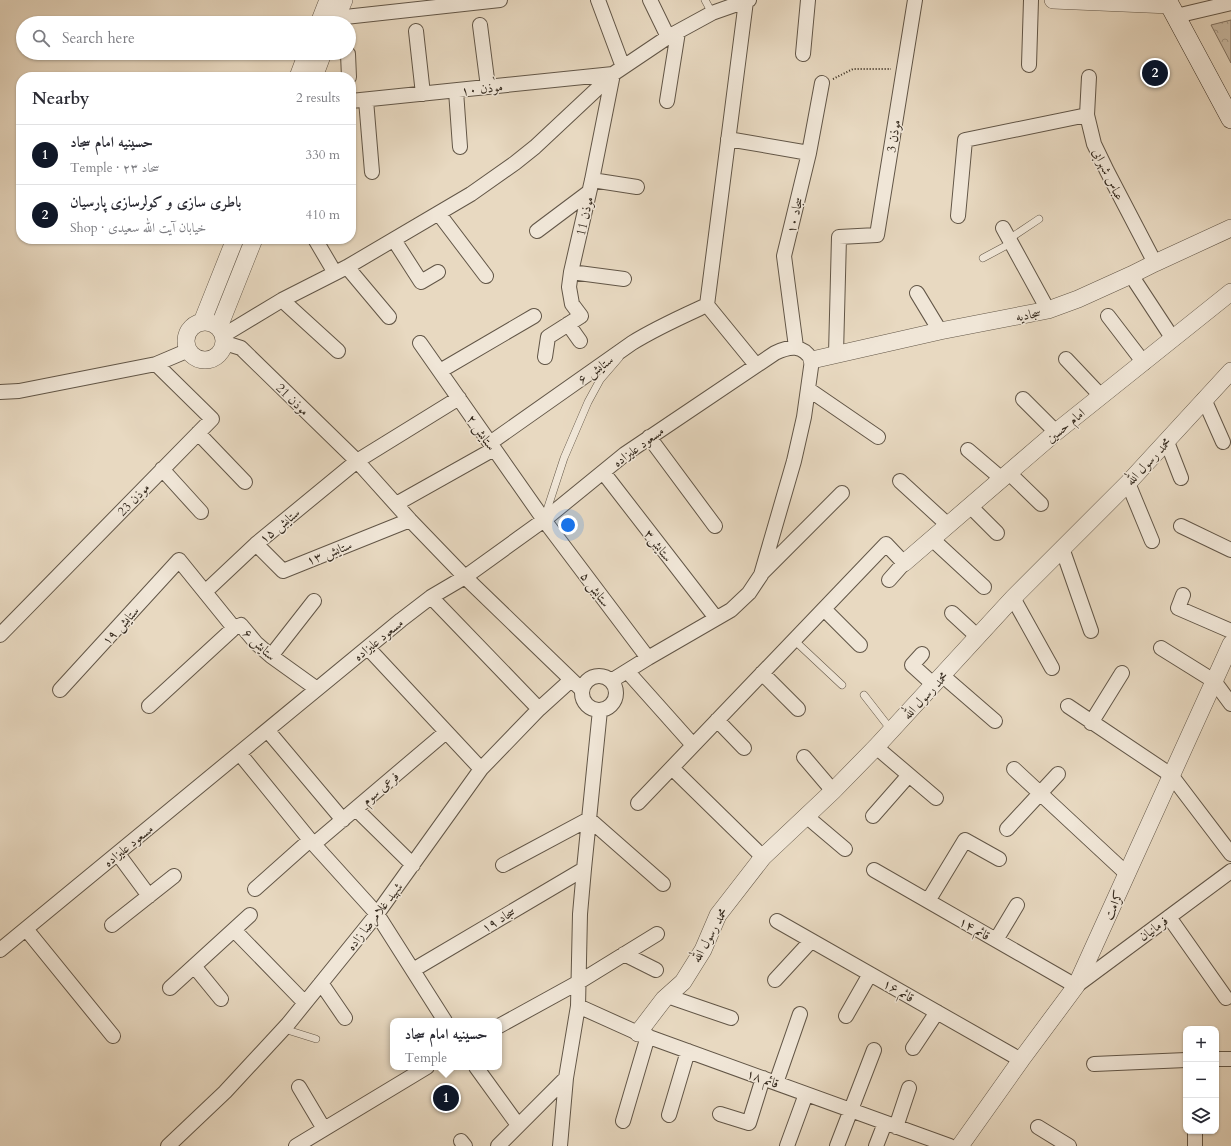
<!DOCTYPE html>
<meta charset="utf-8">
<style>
body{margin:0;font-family:Cardo,Amiri,serif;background:#f2f2f3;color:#2b2b33}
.controls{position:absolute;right:12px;bottom:12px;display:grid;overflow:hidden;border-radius:8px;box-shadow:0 1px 3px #0004}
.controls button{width:36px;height:36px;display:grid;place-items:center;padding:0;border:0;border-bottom:1px solid #e1e1e2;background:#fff;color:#2b2b33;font:20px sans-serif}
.you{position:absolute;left:568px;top:525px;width:14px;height:14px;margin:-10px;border:3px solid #fff;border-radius:50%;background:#1a73e8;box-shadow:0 0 0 6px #1a73e833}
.badge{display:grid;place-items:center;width:26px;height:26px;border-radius:50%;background:#111827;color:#fff;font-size:13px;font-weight:700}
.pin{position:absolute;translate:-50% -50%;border:2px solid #fff;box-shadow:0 1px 4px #0006}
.popup{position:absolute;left:390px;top:1018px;width:112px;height:52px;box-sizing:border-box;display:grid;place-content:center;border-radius:8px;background:#fff;filter:drop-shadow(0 1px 3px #0005);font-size:13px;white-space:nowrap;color:#7c7c81}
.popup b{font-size:15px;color:#2b2b33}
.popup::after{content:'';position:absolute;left:50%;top:100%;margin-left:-8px;border:8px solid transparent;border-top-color:#fff}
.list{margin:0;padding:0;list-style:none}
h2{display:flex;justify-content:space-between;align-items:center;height:52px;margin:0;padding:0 16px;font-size:17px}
h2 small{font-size:13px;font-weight:400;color:#7c7c81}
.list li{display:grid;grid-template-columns:26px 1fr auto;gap:12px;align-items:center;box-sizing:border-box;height:60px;padding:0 16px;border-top:1px solid #e1e1e2}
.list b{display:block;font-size:15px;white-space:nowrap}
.list p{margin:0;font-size:13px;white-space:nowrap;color:#7c7c81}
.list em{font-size:13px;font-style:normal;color:#7c7c81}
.icon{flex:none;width:22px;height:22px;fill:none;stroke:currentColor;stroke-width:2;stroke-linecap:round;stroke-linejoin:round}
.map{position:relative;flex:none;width:1231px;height:1146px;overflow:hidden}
.search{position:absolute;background:#fff;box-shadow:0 1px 3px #0004;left:16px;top:16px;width:340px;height:44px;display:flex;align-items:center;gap:10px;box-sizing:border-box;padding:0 14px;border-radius:22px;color:#7c7c81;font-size:15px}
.panel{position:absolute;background:#fff;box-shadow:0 1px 3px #0004;left:16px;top:72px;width:340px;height:172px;border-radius:16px}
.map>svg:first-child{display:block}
.park{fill:url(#park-crowns);stroke:#807262}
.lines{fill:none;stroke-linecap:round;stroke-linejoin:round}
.service-casing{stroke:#625647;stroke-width:8}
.minor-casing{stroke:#625647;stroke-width:16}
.tertiary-casing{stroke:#625647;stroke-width:18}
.secondary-casing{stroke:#352a1e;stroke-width:20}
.path{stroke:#352a1e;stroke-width:2;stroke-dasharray:1 2;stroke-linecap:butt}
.service{stroke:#f0e6d7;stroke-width:7}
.minor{stroke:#f0e6d7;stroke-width:14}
.tertiary{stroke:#f0e6d7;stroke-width:17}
.secondary{stroke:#f0e6d7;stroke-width:19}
.labels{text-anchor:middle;stroke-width:3;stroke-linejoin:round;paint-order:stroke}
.street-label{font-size:13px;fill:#352a1e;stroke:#f0e6d7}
</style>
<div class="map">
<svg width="1231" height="1146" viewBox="0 0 1231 1146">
<defs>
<pattern id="park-crowns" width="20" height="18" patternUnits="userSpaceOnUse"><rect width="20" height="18" fill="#cabba5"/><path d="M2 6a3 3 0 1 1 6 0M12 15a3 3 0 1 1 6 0" fill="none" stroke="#a59886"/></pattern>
</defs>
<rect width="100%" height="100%" fill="#e8d9c1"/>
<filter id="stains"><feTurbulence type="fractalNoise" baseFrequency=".005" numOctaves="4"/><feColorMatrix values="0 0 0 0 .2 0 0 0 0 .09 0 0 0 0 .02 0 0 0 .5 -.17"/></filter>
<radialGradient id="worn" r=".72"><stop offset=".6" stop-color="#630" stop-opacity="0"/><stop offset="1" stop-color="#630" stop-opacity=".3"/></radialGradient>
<path class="park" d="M1231,20v43l-20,-38z"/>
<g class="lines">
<g class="service-casing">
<path id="service" d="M705,0l7,13
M1009,239l30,-20
M983,258l28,-15
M545,516l19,-58 24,-56 12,-22 19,-22
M794,640l48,45
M864,695l28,36
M284,1029l32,10"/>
</g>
<g class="minor-casing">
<path id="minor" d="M598,0l25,67
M650,0l18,37
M1176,16l55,-13
M336,18l164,-18
M480,25l8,62
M416,31l7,63
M348,54l1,23
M803,54l5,-54
M1029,65l2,-65
M1089,77l-2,38 7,29 13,27 48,92
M456,91l4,56
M366,100l6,72
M351,101l262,-27 -21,106 -21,92 -2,15 3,17 9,12 -33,21 -3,20
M667,101l11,-69
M728,139l81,14
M592,180l45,7
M439,214l47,62
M958,216l7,-76 122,-25
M1003,228l45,82
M537,231l52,-39
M315,239l20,34
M394,240l27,42 17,-10
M347,267l42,50
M571,272l53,7
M1131,275l42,64
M917,293l23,38
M282,300l56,51
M707,305l39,-304
M707,305l49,60
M1108,316l36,47
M568,324l12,17
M224,335l58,-35 65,-33 124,-73 44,-31 20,-16 78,-73 55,-37 44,-24 37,-13
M225,343l16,5 116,113 53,59 55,57 117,113
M420,343l124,177 104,138
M796,347l-12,-91 25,-103 13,-70
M836,354l3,-117 38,-2 38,-235
M1066,359l35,37
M440,371l94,-55
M808,389l70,48
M0,392l19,-1 137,-27 33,-14
M1023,399l33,33
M1204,399l19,43
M198,433l47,49
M649,437l66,89
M1167,442l14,36
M490,443l142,-100c24,-15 49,-26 75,-38
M968,450l34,29
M162,469l39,43
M603,472l113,146
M1009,473l32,31
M900,481l48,44
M1128,483l24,58
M396,504l98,-55
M970,506l27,27
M1181,526l50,24
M932,539l52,48
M256,544l27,27 127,-51
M1062,548l29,83
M763,572l79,-79
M205,592l51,-48 101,-83 102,-63
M1183,595l-5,13 53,23
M431,597l108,112
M1013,598l39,70
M824,609l36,36
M952,613l26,24
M0,635l212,-216 -56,-55
M368,648l113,121
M1161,648l53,33 17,23
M922,654l-10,11 22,20
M271,656l43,-55
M627,671l66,74
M762,673l36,36
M943,676l52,45
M582 693a17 17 0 1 1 34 0a17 17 0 1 1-34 0Z
M60,690l119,-130 55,68 7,-3 15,18 15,13 46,33
M149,706l85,-78
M1068,706l103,69 60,79
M717,720l27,28
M1091,723l31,-50
M268,731l75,89
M876,747l60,51
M240,754l70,86 67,74 68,107
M804,757l29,34
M672,768l91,89
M1014,769l113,105
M638,803l248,-259 18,19 -15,17
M356,809l57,56
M806,816l39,33
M873,816l36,-41
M1007,829l51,-55
M314,844l132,-112
M118,854l31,42
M503,865l86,-46 74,65
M874,870l202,116 155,-115
M255,889l55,-49
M928,901l37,-61 34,19
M1169,917l57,81
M777,921l244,139
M112,925l62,-49
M26,929l87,107
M234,930l71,73
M996,940l21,-35
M0,950l401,-330 30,-23 34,-20 79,-57 81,-66 150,-101c15,-7 27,-9 37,7l-8,57 -10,44 -33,114 -12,18 -18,17 -83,48 -37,23
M624,954l32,16
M194,966l27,33
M413,970l171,-101
M775,980l36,-39
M321,983l24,35
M170,988l80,-73
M667,996l64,22
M578,1006l60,27 312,113
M846,1016l24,-42
M499,1026l80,-44 78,-48
M913,1048l24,-36
M1216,1059h15
M1094,1064l92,-4
M476,1067l42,58
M776,1083l24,-69
M299,1087l25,42
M720,1114l29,9 14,-45
M669,1115l19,-64
M623,1121l25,-85
M896,1127l13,-39
M1038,1127l31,19
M1195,1131v15
M461,1141l4,5
M168,1146l57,-54 63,-68 89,-110 104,-145 58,-60 32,-29
M296,1146l131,-79
M498,1146l68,-68
M560,1146l6,-68 12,-72 2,-92 4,-45 16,-159
M787,1146l19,-52
M837,1146l37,-96
M876,1146l9,-23"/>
</g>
<g class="tertiary-casing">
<path id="tertiary" d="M1053,0l117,5
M319,23l9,-23
M334,23l10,-23
M298,77l9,-24
M314,77l9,-24
M202,322l33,-83
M186 341a19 19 0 1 1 38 0a19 19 0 1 1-38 0Z
M219,327l35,-88
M812,360l128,-29 108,-21 30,-11 53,-24 24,-12 76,-35
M904,563l152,-131 175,-140
M638,1033l26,-34 19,-17 20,-32 15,-35 45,-58 70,-66 43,-44 137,-149 115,-115 103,-112
M960,1146l61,-86 55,-74 155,-342"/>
</g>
<g class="secondary-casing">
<path id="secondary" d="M1167,0l64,119"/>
</g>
<path class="path" d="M833,79l20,-10h38"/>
<use href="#service" class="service"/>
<use href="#minor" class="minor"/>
<use href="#tertiary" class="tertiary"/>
<use href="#secondary" class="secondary"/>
</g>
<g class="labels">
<g class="street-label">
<text transform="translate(482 88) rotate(-6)" y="5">موٰذن ۱۰</text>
<text transform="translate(893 136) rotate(-81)" y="5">موذن 3</text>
<text transform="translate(1109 174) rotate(64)" y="5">عباس شهرابی</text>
<text transform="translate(794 215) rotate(-77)" y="5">سجاد ۱۰</text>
<text transform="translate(584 216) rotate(-77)" y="5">موذن 11</text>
<text transform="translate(1028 314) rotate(-11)" y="5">سجادیه</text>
<text transform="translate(595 369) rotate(-35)" y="5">ستایش ۶</text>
<text transform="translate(293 399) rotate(44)" y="5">موذن 21</text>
<text transform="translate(1065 425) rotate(-39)" y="5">امام حسین</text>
<text transform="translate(482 432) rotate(55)" y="5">ستایش ۲</text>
<text transform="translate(638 446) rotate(-36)" y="5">مسعود علیزاده</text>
<text transform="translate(1148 461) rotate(-47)" y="5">محمد رسول الله</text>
<text transform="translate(133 499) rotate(-46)" y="5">موذن 23</text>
<text transform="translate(279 525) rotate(-39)" y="5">ستایش ۱۵</text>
<text transform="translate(659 545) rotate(52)" y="5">ستایش۳</text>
<text transform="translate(329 552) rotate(-21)" y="5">ستایش ۱۳</text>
<text transform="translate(596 589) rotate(53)" y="5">ستایش ۵</text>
<text transform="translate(120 625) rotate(-47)" y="5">ستایش ۱۹</text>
<text transform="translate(378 639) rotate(-39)" y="5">مسعود علیزاده</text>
<text transform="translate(260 644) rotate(44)" y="5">ستایش ۶</text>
<text transform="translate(925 695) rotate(-47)" y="5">محمد رسول الله</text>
<text transform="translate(380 788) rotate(-40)" y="5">فرعی سوم</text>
<text transform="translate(128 845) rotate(-39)" y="5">مسعود علیزاده</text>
<text transform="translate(1113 905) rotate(-66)" y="5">کرامت</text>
<text transform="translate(374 916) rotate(-52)" y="5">شهید غلامرضا زاده</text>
<text transform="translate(498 919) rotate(-31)" y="5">سجاد ۱۹</text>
<text transform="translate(975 928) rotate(30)" y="5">قائم ۱۴</text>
<text transform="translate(1153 928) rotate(-36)" y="5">فرمانیان</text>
<text transform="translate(709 935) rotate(-61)" y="5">محمد رسول الله</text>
<text transform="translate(899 990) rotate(30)" y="5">قائم ۱۶</text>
<text transform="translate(763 1078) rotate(20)" y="5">قائم ۱۸</text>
</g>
</g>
<rect width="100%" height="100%" filter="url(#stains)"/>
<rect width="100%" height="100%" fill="url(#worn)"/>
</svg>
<div class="controls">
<button>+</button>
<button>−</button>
<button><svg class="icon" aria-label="layers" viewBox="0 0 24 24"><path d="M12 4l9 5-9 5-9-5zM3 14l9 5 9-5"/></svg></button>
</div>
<div class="you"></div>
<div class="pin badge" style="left:446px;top:1098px">1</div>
<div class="popup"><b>حسینیه امام سجاد</b>Temple</div>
<div class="pin badge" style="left:1155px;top:73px">2</div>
<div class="search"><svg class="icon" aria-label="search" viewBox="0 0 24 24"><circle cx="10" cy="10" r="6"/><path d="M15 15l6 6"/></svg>Search here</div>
<section class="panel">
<h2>Nearby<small>2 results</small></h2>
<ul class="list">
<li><span class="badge">1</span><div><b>حسینیه امام سجاد</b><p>Temple · سحاد ۲۳</p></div><em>330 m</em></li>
<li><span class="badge">2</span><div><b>باطری سازی و کولرسازی پارسیان</b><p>Shop · خیابان آیت الله سعیدی</p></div><em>410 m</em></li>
</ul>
</section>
</div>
